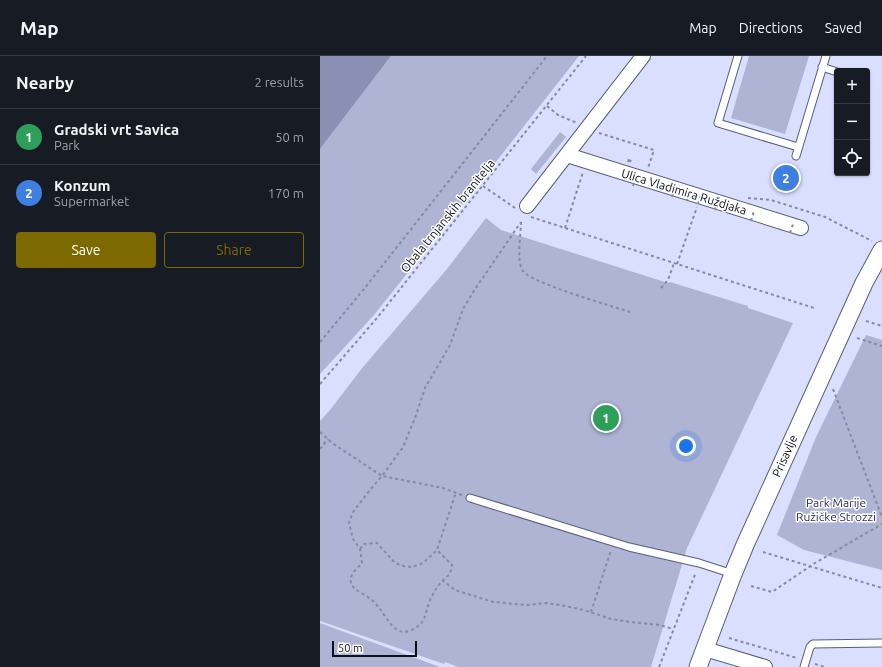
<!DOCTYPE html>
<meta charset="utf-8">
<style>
body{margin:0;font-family:Ubuntu,sans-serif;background:#242831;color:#f1f3f6}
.controls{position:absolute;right:12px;top:12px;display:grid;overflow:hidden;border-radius:4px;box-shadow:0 1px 3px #0004}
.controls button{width:36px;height:36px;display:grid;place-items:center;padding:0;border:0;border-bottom:1px solid #363941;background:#171b24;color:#f1f3f6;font:20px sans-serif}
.scale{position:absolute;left:12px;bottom:10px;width:85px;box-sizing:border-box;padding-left:4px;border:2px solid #0e101a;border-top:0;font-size:11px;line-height:14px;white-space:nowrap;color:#0e101a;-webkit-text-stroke:3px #fff;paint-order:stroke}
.you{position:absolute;left:366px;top:390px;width:14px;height:14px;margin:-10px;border:3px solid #fff;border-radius:50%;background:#1a73e8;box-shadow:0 0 0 6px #1a73e833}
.badge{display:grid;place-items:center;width:26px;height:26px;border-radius:50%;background:#7c6a00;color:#fff;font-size:13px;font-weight:700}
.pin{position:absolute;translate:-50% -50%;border:2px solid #fff;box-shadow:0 1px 4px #0006}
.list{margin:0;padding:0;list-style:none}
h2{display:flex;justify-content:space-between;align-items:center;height:52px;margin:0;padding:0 16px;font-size:17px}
h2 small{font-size:13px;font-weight:400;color:#9ea1a6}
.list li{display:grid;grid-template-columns:26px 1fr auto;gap:12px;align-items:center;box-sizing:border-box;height:56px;padding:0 16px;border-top:1px solid #363941}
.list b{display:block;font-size:15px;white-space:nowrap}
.list p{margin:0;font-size:13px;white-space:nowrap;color:#9ea1a6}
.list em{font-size:13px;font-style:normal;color:#9ea1a6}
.actions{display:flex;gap:8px;padding:12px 16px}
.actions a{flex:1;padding:9px 0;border:1px solid #7c6a00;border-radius:4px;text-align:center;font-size:14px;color:#7c6a00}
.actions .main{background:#7c6a00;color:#fff}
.icon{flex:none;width:22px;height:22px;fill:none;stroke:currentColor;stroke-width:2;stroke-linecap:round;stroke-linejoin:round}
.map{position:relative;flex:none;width:562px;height:611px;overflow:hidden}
header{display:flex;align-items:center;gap:24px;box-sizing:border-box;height:56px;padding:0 20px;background:#171b24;border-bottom:1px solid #363941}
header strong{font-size:19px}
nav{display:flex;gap:22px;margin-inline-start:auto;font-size:14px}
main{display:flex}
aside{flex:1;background:#171b24}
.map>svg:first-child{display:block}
.green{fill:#afb3d4}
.water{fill:#8a8fb3}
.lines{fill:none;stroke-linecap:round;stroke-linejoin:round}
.service-casing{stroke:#5a5e79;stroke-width:9}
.minor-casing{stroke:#5a5e79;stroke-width:16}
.tertiary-casing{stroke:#5a5e79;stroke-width:19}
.path{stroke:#868aa1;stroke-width:2;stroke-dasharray:3 3;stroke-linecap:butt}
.service{stroke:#fff;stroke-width:7}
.minor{stroke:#fff;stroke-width:14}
.tertiary{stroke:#fff;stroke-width:17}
.path-bridge{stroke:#868aa1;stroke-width:2;stroke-dasharray:3 3;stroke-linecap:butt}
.labels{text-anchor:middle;stroke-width:3;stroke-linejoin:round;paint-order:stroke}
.street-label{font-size:12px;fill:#0e101a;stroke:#fff}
.park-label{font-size:12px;fill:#2d2f5f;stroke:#fff}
</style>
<header>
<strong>Map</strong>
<nav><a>Map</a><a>Directions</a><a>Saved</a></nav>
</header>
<main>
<aside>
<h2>Nearby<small>2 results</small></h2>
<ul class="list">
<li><span class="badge" style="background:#2e9e5b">1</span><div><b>Gradski vrt Savica</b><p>Park</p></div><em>50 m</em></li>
<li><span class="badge" style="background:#3f7fe0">2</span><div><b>Konzum</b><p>Supermarket</p></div><em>170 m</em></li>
</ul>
<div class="actions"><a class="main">Save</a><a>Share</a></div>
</aside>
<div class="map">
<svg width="562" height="611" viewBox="0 0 562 611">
<rect width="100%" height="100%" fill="#dadfff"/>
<path class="green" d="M71,0h188l-106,135 -99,124 -54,59v-225z
M429,0h60l-24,78 -54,-16z
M240,76l6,5 -30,37 -5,-5z
M166,162l15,12 167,53 2,-1 78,24v2l45,15 -106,225 -36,119h-193l-13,-5 -1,2 -124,-43v-200l10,-11 33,-43 84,-98z
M546,279l16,5v230l-78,-20 -27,-15 39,-98z
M0,567l120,44h-120z"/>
<path class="water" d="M0,0h71l-71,93z"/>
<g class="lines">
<g class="service-casing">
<path id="service" d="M418,0l-20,67 80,24
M502,11l15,5
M476,100l30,-100
M150,442l159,49 70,16 34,11
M484,611l6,-20 3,-3 69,-1"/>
</g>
<g class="minor-casing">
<path id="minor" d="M247,99l234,73
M207,150l116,-150
M385,593l60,18"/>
</g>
<g class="tertiary-casing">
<path id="tertiary" d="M378,611l35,-93 12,-29 119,-262 18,-33"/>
</g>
<path class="path" d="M227,50l11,9 19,8
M279,77l55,17 -6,18
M308,106l1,-3h2l-1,3
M163,130l32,22
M428,142l23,2 54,17 47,24
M211,161l283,91
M201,166c0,12 -5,39 2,49 8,12 89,35 107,41
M245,172l18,-56
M357,208l20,-57
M341,232l7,-8 6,-17
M546,265l16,5
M537,282l25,8
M0,286l44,-53 183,-233
M0,328l57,-66 209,-262
M513,333l49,128
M0,376l12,11 50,33 -12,14 -17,22 -4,11 4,16 7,10 2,14c-5,6 -13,11 -11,20 2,8 16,12 21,17 3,3 6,6 8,9 7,9 15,27 29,22 18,-7 15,-16 21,-31 5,-11 11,-19 20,-26l2,-9 -15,-15
M0,393l8,-10
M142,439l-19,-7 -61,-12 21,-29 12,-29 10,-30 25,-43 13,-36 12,-20 46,-67
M40,493l4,-5 13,-1 18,20 9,3 8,1 11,-4 14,-13 19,-58
M443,496l119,36
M122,524l13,10 38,12 34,3 19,-2 14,2 24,5 27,9 20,3 29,3 13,4
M431,530l21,6 43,-29 67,-39
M271,556l20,-62
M409,582l68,20
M495,608l10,3
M339,611l37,-95"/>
<use href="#service" class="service"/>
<use href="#minor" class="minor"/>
<use href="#tertiary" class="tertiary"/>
<path class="path-bridge" d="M313,130l4,-11
M352,141l3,-10
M367,144l3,-9
M378,148l3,-9
M395,154l3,-10
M431,165l3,-10
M470,177l3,-9"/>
</g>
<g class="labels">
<g class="street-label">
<text transform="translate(364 136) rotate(17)" y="4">Ulica Vladimira Ruždjaka</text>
<text transform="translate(128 160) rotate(-51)" y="4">Obala trnjanskih branitelja</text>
<text transform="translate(465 400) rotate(-66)" y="4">Prisavlje</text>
</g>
<g class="park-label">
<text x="516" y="451">Park Marije<tspan x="516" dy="14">Ružičke Strozzi</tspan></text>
</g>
</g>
</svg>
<div class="controls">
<button>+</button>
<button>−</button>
<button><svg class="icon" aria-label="locate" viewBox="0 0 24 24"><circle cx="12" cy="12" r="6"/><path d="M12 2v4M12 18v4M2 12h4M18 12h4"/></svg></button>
</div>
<div class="scale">50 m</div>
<div class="you"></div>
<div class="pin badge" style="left:286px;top:362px;background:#2e9e5b">1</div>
<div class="pin badge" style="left:466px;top:122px;background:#3f7fe0">2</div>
</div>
</main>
